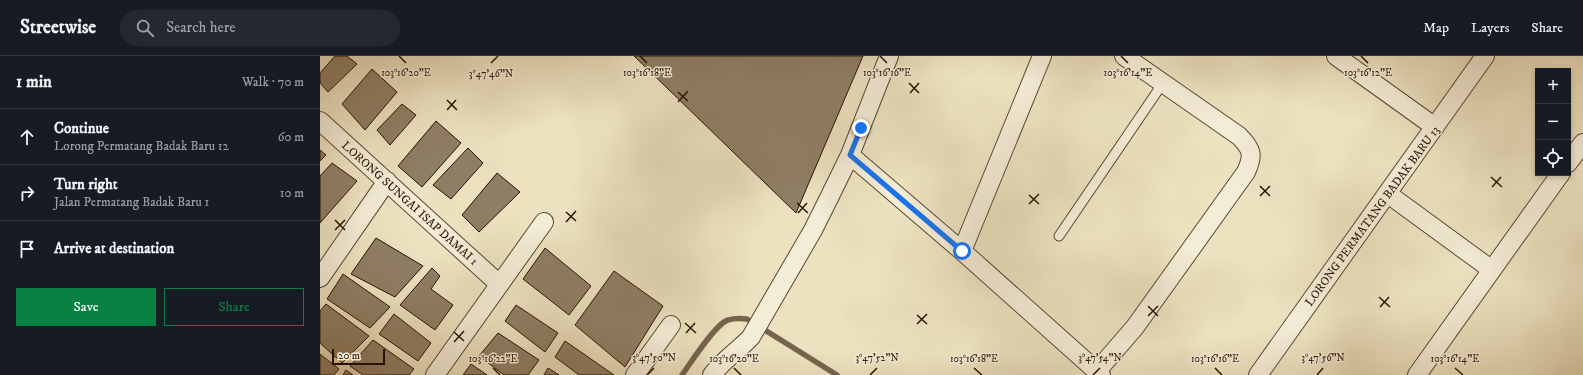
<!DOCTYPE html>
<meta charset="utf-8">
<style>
body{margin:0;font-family:"IM FELL DW Pica",serif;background:#242831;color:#f1f3f6}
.controls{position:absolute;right:12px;top:12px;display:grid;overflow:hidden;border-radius:0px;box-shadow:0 2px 6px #0003}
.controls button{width:36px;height:36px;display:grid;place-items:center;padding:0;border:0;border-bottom:1px solid #363941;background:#171b24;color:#f1f3f6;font:20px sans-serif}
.scale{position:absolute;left:12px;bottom:10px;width:53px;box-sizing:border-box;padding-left:4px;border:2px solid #2a1203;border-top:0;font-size:11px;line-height:14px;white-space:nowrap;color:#2a1203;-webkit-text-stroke:3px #f3ecd6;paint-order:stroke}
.stop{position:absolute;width:12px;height:12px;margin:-9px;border:3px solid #1a73e8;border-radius:50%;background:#fff}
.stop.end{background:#1a73e8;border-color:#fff;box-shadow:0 1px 4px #0008}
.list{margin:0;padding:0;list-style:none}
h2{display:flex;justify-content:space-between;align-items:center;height:52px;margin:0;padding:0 16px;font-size:17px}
h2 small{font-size:13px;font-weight:400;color:#9ea1a6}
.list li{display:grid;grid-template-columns:26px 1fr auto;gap:12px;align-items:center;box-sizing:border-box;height:56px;padding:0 16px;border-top:1px solid #363941}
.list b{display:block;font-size:15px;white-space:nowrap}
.list p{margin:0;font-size:13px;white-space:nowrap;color:#9ea1a6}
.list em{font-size:13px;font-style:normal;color:#9ea1a6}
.actions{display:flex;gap:8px;padding:12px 16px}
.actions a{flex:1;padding:9px 0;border:1px solid #0b8043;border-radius:0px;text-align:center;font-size:14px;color:#0b8043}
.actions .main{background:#0b8043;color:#fff}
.icon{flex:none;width:22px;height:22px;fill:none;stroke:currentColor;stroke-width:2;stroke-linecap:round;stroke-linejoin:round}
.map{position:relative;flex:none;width:1263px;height:319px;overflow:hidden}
header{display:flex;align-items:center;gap:24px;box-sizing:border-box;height:56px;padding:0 20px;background:#171b24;border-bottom:1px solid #363941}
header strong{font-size:19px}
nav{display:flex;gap:22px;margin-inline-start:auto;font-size:14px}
.search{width:280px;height:36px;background:#242831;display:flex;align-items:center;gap:10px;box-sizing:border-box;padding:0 14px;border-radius:22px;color:#9ea1a6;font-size:15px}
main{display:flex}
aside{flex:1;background:#171b24}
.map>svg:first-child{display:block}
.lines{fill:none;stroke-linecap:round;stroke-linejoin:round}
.stream{stroke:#77644e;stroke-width:5.5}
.building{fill:#8f7e65;stroke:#2a1203}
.service-casing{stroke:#5a4632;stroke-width:11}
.minor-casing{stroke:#5a4632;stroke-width:20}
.service{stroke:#f3ecd6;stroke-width:9}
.minor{stroke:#f3ecd6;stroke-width:18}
.route{stroke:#1a73e8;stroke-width:5}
.ticks{fill:none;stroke:#2a1203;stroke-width:1.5}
.labels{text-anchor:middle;stroke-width:3;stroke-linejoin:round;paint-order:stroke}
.street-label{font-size:12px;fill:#2a1203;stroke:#f3ecd6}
.ticks-label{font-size:10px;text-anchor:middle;fill:#2a1203;stroke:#f3ecd6;stroke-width:3;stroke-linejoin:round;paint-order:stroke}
</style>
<header>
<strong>Streetwise</strong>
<div class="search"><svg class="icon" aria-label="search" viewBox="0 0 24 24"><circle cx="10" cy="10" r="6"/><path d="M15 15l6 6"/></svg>Search here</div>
<nav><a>Map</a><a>Layers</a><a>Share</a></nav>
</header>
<main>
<aside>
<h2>1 min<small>Walk · 70 m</small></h2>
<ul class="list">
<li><svg class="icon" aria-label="ahead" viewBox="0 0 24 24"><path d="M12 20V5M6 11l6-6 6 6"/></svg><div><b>Continue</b><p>Lorong Permatang Badak Baru 12</p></div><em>60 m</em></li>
<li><svg class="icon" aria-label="right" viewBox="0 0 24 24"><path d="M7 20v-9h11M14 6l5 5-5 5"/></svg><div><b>Turn right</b><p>Jalan Permatang Badak Baru 1</p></div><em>10 m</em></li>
<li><svg class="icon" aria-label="arrive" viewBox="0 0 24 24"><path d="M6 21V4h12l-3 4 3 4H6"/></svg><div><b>Arrive at destination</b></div></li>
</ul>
<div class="actions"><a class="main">Save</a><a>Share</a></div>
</aside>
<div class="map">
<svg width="1263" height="319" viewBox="0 0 1263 319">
<rect width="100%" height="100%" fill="#ece2c0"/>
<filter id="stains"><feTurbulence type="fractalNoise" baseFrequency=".005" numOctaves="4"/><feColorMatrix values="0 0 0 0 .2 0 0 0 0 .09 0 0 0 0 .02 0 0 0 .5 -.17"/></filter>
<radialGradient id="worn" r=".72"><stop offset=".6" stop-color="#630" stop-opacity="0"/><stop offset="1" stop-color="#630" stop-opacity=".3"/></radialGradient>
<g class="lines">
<path class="stream" d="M362,319c8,-11 34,-52 46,-55 6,-2 12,-2 19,-1l90,56"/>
</g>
<path class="building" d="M15,0h12l10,8 -29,28 -8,-9v-10z
M314,0h229l-67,157z
M52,13l25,23 -32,38 -23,-26z
M82,48l14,11 -26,30 -13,-15z
M116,65l25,22 -39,44 -24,-21z
M148,92l15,15 -32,36 -18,-14z
M0,94l6,5 -6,6z
M12,107l25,18 -37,42v-47z
M177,117l23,19 -41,40 -17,-17z
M56,182l47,28 -28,31 -44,-23z
M225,192l46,38 -22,29 -46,-36z
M112,212l8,8 -9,13 22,16 -18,25 -35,-25z
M294,215l49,35 -38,61 -50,-42z
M23,218l47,33 -20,21 -43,-29z
M6,248l43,32 -27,27 -22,-20v-32z
M196,249l42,28 -13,19 -40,-31z
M74,258l37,29 -13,18 -39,-27z
M178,277l41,27 -11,15h-24l-25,-19z
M53,284l41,29 -5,6h-46l-13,-9z
M245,285l49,34h-35l-24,-18z
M0,298l19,15 -5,6h-14z
M151,308l16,11h-24z
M228,312l11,7h-15z
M26,314l7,5h-10z"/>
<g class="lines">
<g class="service-casing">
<path id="service" d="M739,180l104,-153"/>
</g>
<g class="minor-casing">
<path id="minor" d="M1016,0l99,71
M0,65l179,163
M530,99l112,96 139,124
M1248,107l15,-20
M1068,138l104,76
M642,195l80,-195
M0,222l67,-97
M777,315l38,-44 111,-155c8,-17 6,-23 -7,-36l-115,-80
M115,319l109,-153
M315,319l36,-50
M392,319c11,-15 27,-25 39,-38l62,-107 15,-30 22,-45 39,-99
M938,319l227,-319
M1097,319l144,-202"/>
</g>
<use href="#service" class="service"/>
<use href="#minor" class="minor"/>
</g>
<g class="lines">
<path class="route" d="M541,72l-11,27 112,96"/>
</g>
<path class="ticks" d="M79,0l7,7M320,0l7,7M560,0l7,7M801,0l7,7M1041,0l7,7M171,7l7,-7M589,27l10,10M358,36l10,9M590,37l9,-10M127,44l10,10M358,46l10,-11M127,54l9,-10M1171,121l11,10M940,130l10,10M1172,131l9,-10M709,139l10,9M940,140l10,-10M477,147l11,10M709,148l10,-10M246,156l10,9M478,157l9,-10M15,164l10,10M246,166l10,-11M15,174l10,-10M1059,241l11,10M828,250l10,10M1060,251l9,-10M597,259l10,9M828,260l10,-10M365,267l11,10M597,268l10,-10M134,276l10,9M366,277l9,-10M134,286l10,-11M173,312l7,7M414,312l7,7M654,312l8,7M895,312l7,7M1135,312l8,7M327,319l7,-7M550,319l7,-7M773,319l7,-7M997,319l6,-7"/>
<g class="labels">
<g class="street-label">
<text transform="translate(90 147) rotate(42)" y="4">LORONG SUNGAI ISAP DAMAI 1</text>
<text transform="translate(1052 160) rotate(-54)" y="4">LORONG PERMATANG BADAK BARU 13</text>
</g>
</g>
<g class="ticks-label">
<text x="86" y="20">103°16'20"E</text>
<text x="327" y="20">103°16'18"E</text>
<text x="808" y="20">103°16'14"E</text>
<text x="567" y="20">103°16'16"E</text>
<text x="1048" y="20">103°16'12"E</text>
<text x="171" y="21">3°47'46"N</text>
<text x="334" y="305">3°47'50"N</text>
<text x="557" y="305">3°47'52"N</text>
<text x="780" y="305">3°47'54"N</text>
<text x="1003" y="305">3°47'56"N</text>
<text x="173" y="306">103°16'22"E</text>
<text x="414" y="306">103°16'20"E</text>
<text x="654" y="306">103°16'18"E</text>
<text x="895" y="306">103°16'16"E</text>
<text x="1135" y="306">103°16'14"E</text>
</g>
<rect width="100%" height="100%" filter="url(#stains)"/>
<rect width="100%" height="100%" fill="url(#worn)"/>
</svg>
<div class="controls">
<button>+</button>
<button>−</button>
<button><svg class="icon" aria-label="locate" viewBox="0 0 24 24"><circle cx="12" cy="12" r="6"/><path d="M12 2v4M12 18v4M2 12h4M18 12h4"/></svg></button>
</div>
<div class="scale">20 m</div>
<div class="stop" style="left:642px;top:195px"></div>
<div class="stop end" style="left:541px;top:72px"></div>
</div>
</main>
